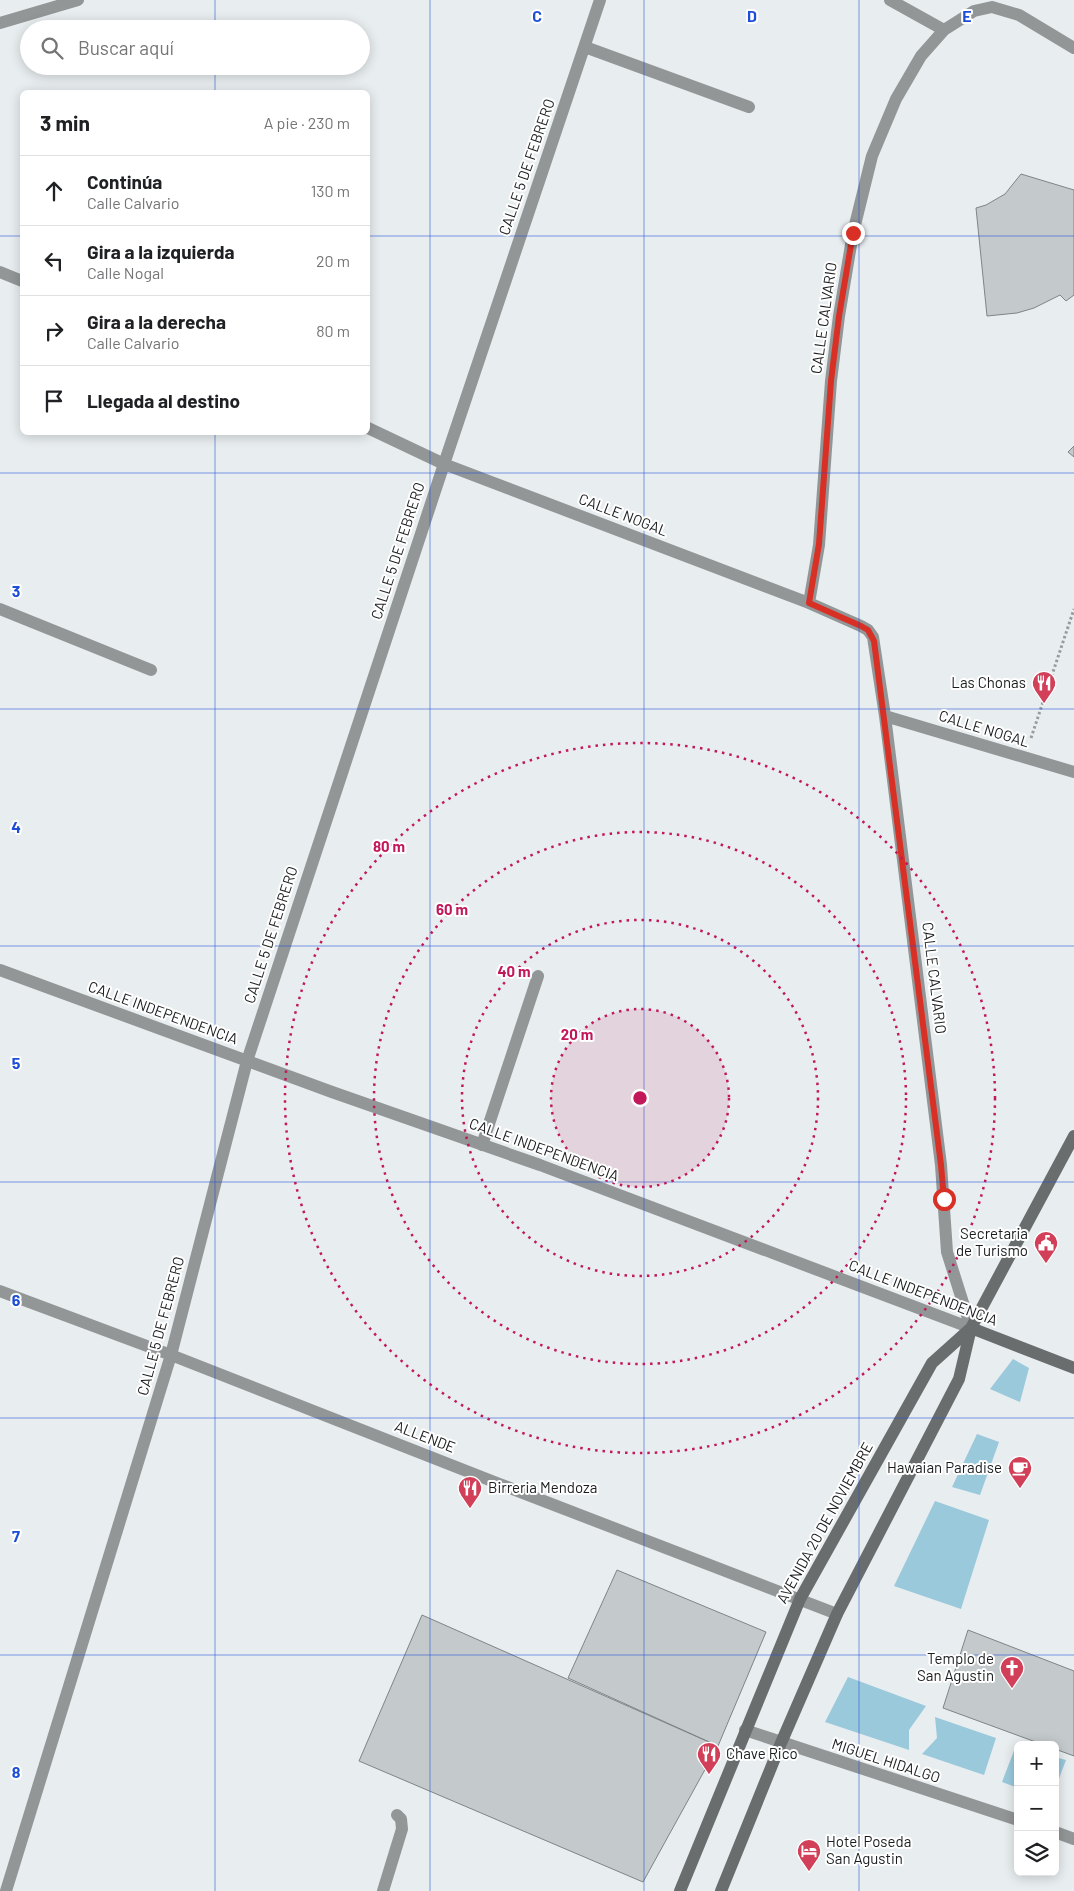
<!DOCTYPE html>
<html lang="es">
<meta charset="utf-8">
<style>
body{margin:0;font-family:Barlow,sans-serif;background:#f6f6f6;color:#202124}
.controls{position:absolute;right:15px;bottom:15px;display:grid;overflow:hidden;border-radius:8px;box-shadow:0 2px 12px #0003}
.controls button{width:45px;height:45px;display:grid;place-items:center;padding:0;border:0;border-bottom:1px solid #e0e0e0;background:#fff;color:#202124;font:25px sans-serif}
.stop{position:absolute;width:15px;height:15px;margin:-11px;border:4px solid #d93025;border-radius:50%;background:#fff}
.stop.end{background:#d93025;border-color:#fff;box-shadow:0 1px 5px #0008}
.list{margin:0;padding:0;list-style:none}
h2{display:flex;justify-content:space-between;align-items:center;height:65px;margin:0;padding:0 20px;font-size:21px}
h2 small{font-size:16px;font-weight:400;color:#757577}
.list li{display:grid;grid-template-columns:32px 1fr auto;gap:15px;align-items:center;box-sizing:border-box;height:70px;padding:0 20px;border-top:1px solid #e0e0e0}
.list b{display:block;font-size:19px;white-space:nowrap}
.list p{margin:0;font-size:16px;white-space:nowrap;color:#757577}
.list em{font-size:16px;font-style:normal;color:#757577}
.icon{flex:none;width:28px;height:28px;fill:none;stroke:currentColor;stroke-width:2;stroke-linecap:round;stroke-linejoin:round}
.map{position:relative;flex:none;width:1074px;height:1891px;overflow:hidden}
.search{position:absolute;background:#fff;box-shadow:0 2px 12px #0003;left:20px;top:20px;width:350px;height:55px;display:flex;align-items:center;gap:12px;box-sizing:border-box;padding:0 18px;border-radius:28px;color:#757577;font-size:19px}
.panel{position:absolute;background:#fff;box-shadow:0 2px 12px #0003;left:20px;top:90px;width:350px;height:345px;border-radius:8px}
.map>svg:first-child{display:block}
.green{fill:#9ac9dc}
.building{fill:#c4c9cc;stroke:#7f8486}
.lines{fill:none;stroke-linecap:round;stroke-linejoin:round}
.path{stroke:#979b9d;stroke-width:3;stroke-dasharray:2.5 2.5;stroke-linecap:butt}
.service{stroke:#939697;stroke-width:12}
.minor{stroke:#939697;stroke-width:12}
.tertiary{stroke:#939697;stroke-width:12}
.secondary{stroke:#696d6e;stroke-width:12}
.route{stroke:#d93025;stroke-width:6}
.grid{fill:none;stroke:#1d4ed8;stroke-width:1;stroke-opacity:0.55}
.ring{fill:none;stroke:#c2185b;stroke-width:2.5;stroke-dasharray:2.5 5}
.labels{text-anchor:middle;stroke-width:4;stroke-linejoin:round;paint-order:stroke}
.street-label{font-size:15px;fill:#1a1c1d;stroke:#fff}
.poi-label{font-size:15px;fill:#1a1c1d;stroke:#fff;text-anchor:end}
.grid-label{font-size:16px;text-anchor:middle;font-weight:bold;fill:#1d4ed8;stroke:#fff;stroke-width:4;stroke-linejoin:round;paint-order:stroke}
.centre{fill:#c2185b;stroke:#fff;stroke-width:2.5}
.ring-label{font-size:15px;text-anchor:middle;font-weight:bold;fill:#c2185b;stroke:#fff;stroke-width:4;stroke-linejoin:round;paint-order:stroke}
</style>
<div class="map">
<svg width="1074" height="1891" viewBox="0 0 1074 1891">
<rect width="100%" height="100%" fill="#e8edf0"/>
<path class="green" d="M1013,1359l16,9 -9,34 -30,-13z
M977,1434l22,8 -19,53 -28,-8z
M935,1501l54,19 -28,89 -67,-23z
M848,1677l78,29 -17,24v20l-84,-28z
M935,1717l61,21 -12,37 -62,-21 15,-16z
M1017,1743l6,2h-5v43l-16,-6z
M1055,1757l11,3 -11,29z"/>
<path class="building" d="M1021,174l53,16v105l-8,6 -6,-6 -26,13 -17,5 -30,3 -11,-108 10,-3 19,-11z
M1074,446v11l-6,-5z
M617,1570l149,62 -48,114 -150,-68z
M422,1615l296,131 -75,136 -284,-121z
M968,1630l106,41v85l-19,-7v-4h-11l-101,-37z"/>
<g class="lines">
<path class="path" d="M1031,738l43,-129"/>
<path class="service" d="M585,47l164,60
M0,609l151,61
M482,1145l56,-169
M383,1891l19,-62 -1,-10 -4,-4"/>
<path class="minor" d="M890,0l54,30
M0,23l78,-23
M0,272l22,9
M368,428l76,36 365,139 52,23 7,4 5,7 12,79 56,449 6,87 24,76
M809,603l10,-58 12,-164 8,-65 14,-83 19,-77 24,-57 25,-43 23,-26 30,-19 18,-4 27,8 55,33
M885,716l189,56"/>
<path class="tertiary" d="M0,970l332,122 208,73 431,163
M0,1291l171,64 326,128 340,131
M745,1730l273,90
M1055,1832l19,7
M6,1891l165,-536 76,-294 197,-597 156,-464"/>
<path class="secondary" d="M971,1328l103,40
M680,1891l120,-292 132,-236 39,-35
M721,1891l60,-148 56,-129 122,-235 12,-51 103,-192"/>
</g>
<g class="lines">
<path class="route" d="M853,233l-14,83 -8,65 -12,163 -10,59 52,23 7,4 6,11 67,524 3,34"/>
</g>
<path class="grid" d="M215,0v29M430,0v1891M644,0v1891M859,0v1891M215,66v26M0,236h22M368,236h706M215,432v1459M0,473h1074M0,709h1074M0,946h1074M0,1182h1074M0,1418h1074M0,1655h1074"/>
<circle cx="640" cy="1098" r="89" fill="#c2185b" fill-opacity=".12"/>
<g class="ring">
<circle cx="640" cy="1098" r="89"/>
<circle cx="640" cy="1098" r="178"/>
<circle cx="640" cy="1098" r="266"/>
<circle cx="640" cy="1098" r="355"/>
</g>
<defs>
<g id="restaurant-pin" transform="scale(1.25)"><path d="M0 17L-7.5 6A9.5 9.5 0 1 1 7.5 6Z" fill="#d14058" stroke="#fff"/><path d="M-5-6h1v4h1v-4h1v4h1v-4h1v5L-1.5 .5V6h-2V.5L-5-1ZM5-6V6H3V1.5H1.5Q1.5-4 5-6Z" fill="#fff"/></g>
<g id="civic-pin" transform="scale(1.25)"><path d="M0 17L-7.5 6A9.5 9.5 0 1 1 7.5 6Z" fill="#d14058" stroke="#fff"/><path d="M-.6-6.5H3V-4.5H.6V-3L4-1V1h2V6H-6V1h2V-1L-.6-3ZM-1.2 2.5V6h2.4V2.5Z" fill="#fff"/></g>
<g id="cafe-pin" transform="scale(1.25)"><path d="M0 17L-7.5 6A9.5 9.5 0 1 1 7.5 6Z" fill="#d14058" stroke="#fff"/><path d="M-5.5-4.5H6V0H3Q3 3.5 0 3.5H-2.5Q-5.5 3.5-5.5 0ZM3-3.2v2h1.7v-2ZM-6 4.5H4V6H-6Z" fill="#fff"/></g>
<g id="church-pin" transform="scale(1.25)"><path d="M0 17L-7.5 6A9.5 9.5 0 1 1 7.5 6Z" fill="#d14058" stroke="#fff"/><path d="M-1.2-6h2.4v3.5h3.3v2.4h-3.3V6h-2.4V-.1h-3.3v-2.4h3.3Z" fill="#fff"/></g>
<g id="hotel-pin" transform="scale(1.25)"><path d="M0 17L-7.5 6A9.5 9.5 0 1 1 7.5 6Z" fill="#d14058" stroke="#fff"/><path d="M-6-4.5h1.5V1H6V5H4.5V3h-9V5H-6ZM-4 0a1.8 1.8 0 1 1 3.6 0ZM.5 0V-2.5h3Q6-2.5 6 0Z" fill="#fff"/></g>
</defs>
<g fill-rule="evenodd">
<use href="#restaurant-pin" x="1044" y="683"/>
<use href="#civic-pin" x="1046" y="1243"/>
<use href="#cafe-pin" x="1020" y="1468"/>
<use href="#restaurant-pin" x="470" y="1488"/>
<use href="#church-pin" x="1012" y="1668"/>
<use href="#restaurant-pin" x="709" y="1754"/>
<use href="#hotel-pin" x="809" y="1851"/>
</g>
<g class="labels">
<g class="street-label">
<text transform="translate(527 167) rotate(-71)" y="5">CALLE 5 DE FEBRERO</text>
<text transform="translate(824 318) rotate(-82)" y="5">CALLE CALVARIO</text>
<text transform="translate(623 515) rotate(21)" y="5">CALLE NOGAL</text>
<text transform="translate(398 551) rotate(-72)" y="5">CALLE 5 DE FEBRERO</text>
<text transform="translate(984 729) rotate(17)" y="5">CALLE NOGAL</text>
<text transform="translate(271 935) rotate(-72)" y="5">CALLE 5 DE FEBRERO</text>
<text transform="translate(934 978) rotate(83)" y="5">CALLE CALVARIO</text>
<text transform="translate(163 1013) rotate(20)" y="5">CALLE INDEPENDENCIA</text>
<text transform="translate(544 1150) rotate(20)" y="5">CALLE INDEPENDENCIA</text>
<text transform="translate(923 1293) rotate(21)" y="5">CALLE INDEPENDENCIA</text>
<text transform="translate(161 1326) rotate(-75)" y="5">CALLE 5 DE FEBRERO</text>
<text transform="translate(425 1437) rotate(21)" y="5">ALLENDE</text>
<text transform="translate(825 1523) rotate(-61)" y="5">AVENIDA 20 DE NOVIEMBRE</text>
<text transform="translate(886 1761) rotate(18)" y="5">MIGUEL HIDALGO</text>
</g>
<g class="poi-label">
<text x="1026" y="688">Las Chonas</text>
<text x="1028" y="1239">Secretaria<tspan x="1028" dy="17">de Turismo</tspan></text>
<text x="1002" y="1473">Hawaian Paradise</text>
<text x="488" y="1493" text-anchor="start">Birreria Mendoza</text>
<text x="994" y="1664">Templo de<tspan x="994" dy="17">San Agustin</tspan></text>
<text x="726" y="1759" text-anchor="start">Chave Rico</text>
<text x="826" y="1847" text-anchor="start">Hotel Poseda<tspan x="826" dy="17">San Agustin</tspan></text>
</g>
</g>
<g class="grid-label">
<text x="537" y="22">C</text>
<text x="752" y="22">D</text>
<text x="967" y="22">E</text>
<text x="16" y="597">3</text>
<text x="16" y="833">4</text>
<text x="16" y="1069">5</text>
<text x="16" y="1306">6</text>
<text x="16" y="1542">7</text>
<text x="16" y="1778">8</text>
</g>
<circle cx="640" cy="1098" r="8" class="centre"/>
<g class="ring-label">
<text x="389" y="852">80 m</text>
<text x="452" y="915">60 m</text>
<text x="514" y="977">40 m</text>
<text x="577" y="1040">20 m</text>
</g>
</svg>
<div class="controls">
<button>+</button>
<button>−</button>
<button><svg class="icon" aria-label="layers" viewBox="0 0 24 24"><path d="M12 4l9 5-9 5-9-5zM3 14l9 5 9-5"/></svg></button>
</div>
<div class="stop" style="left:944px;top:1199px"></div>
<div class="stop end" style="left:853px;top:233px"></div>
<div class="search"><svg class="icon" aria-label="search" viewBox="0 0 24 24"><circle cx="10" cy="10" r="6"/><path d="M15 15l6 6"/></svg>Buscar aquí</div>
<section class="panel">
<h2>3 min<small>A pie · 230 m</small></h2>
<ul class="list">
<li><svg class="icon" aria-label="ahead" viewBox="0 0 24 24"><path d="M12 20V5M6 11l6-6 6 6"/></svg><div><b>Continúa</b><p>Calle Calvario</p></div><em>130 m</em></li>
<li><svg class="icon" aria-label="left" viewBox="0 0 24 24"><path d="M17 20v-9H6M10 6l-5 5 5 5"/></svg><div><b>Gira a la izquierda</b><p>Calle Nogal</p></div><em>20 m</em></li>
<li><svg class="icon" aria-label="right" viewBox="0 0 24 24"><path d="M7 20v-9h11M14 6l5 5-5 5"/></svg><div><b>Gira a la derecha</b><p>Calle Calvario</p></div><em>80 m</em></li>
<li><svg class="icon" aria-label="arrive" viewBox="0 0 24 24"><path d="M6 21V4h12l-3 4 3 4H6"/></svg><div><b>Llegada al destino</b></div></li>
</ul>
</section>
</div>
